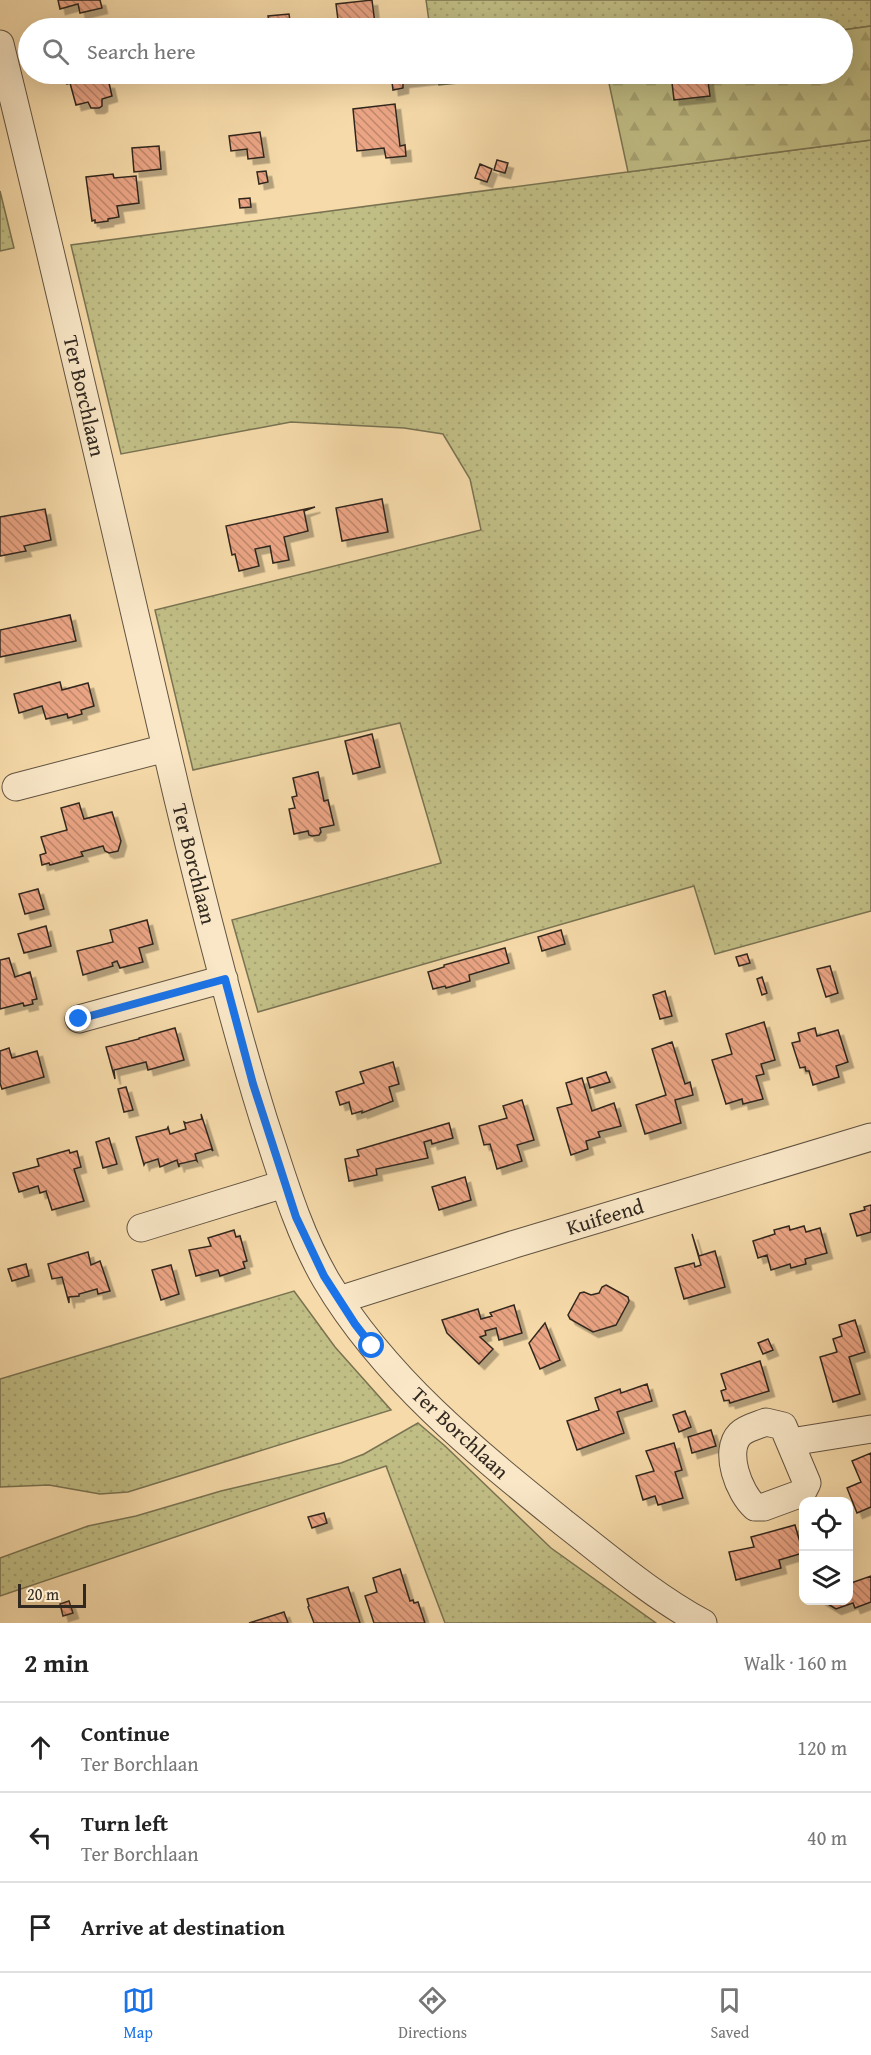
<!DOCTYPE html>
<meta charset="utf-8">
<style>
body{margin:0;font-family:"Gentium Book Plus",serif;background:#f2f2f2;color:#222}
.controls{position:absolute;right:18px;bottom:18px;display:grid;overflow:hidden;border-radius:12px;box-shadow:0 6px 24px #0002}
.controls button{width:54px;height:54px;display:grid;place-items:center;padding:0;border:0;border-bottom:2px solid #e0e0e0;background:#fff;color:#222;font:30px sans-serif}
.scale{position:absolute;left:18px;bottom:15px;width:68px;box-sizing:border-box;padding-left:6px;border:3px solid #31281f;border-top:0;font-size:16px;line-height:21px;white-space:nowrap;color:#31281f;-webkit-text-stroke:4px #f9e7c7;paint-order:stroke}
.stop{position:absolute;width:18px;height:18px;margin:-14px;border:4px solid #1a73e8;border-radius:50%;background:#fff}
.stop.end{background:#1a73e8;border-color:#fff;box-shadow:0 2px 6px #0008}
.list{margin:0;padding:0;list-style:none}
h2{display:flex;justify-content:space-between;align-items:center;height:78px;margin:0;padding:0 24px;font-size:26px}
h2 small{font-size:20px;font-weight:400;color:#767676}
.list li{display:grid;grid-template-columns:39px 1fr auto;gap:18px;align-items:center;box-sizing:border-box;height:90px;padding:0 24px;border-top:2px solid #e0e0e0}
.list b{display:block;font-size:22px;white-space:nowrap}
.list p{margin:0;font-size:20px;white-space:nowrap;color:#767676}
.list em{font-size:20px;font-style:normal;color:#767676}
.icon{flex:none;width:33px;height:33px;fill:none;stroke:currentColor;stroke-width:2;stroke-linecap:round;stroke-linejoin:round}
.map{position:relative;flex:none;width:871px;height:1623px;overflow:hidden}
.search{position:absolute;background:#fff;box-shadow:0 6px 24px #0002;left:18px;right:18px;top:18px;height:66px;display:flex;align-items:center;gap:15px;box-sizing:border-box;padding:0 21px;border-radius:33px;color:#767676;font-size:22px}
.sheet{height:348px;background:#fff}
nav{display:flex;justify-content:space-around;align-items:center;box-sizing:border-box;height:84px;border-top:2px solid #e0e0e0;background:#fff;font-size:16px;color:#767676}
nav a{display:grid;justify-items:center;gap:3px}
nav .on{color:#1a73e8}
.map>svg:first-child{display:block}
.grass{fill:url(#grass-dots);stroke:#797352;stroke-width:1.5}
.forest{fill:url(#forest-firs);stroke:#797352;stroke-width:1.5}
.building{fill:url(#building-back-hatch);stroke:#31281f;stroke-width:1.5;filter:url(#shadow)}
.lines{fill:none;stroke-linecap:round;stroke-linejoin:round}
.street-casing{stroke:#625442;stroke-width:29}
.street{stroke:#f9e7c7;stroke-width:27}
.route{stroke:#1a73e8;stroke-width:8}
.labels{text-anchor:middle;stroke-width:4.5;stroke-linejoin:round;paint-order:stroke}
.street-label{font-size:21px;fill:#31281f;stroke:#f9e7c7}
</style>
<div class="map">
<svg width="871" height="1623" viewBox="0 0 871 1623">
<defs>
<pattern id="grass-dots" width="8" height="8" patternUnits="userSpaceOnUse" patternTransform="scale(1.5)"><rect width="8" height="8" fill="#c1be85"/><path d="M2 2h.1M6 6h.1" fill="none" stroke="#a6a372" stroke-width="1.8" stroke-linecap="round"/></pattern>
<pattern id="forest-firs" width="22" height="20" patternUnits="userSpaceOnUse" patternTransform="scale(1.5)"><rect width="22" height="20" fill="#c1be85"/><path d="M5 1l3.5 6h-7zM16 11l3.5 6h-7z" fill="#a6a372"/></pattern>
<pattern id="building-back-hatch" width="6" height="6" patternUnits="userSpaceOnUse" patternTransform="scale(1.5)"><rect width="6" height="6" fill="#eba585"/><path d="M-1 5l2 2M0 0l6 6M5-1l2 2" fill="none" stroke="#bf866c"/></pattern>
<filter id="shadow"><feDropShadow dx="5.5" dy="5.5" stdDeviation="0" flood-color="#0004"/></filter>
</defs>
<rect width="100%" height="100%" fill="#f6daa9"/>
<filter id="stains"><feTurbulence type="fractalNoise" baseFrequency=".00333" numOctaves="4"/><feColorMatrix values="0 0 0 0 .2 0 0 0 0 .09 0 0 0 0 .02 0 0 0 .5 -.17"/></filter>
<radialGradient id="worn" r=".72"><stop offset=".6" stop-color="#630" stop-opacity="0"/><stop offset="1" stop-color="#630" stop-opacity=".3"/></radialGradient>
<path class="grass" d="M426,0h445v26l-28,4 -413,-2z
M437,74h112l-110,11z
M871,140v771l-156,43 -21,-68 -436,126 -26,-92 209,-57 -41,-140 -207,47 -38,-160 326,-80 -11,-51 -27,-45 -39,-6 -113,-6 -170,32 -50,-209z
M0,191l14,57 -14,3z
M294,1291l41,56 56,63 -263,82 -28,2 -51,-9 -49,2v-108z
M418,1423l27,23 106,102 105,75h-211l-59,-157 -386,130v-38l88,-32 48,-10 85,-25 120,-28 23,-9z"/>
<path class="forest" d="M871,26v114l-243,32 -21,-98h235l1,-44z"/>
<path class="building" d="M58,0h42l2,8 -22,5 -2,-9 -18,5z
M372,0l3,24 -36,4 -3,-24z
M289,14l2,14h-21l-2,-12z
M65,74h37l3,9h4l3,13 -10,3v7l-3,2h-8l-3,-6 -12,3 -6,-22 -3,1z
M391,74h57v3l-45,5v6l-10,2z
M671,74h36l3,22 -36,4z
M395,104l5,42 5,-1 1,11 -20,2 -2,-10 -27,3 -4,-42z
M260,132l4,25 -16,2 -1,-10 -16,2 -2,-15z
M159,146l2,23 -27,3 -2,-24z
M497,160l11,3 -3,10 -11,-3z
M480,164l12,5 -5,13 -12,-4z
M266,171l2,11 -9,2 -2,-12z
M113,174l1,4 22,-2 3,27 -22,3 2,11 -11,2v2l-13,2v-3l-3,1 -6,-44z
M250,198l1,9 -11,1 -1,-9z
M382,499l6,33 -46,9 -6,-33z
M315,507l-11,4 4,20 -24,6 5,23 -16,3 -3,-17 -15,3 4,17 -20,5 -4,-17 -3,1 -6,-29z
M45,509l6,31 -27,6 2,5 -26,5v-39z
M70,615l6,26 -76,16v-27z
M60,682l2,8 26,-7 6,23 -13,4 1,4 -14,4 -1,-4 -21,5 -4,-13 -23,7 -5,-19z
M372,734l8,33 -27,7 -8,-33z
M318,772l6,29 4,-1 6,25 -14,3 1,4 -2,3 -7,1 -3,-1 -1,-4 -14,3 -5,-25 6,-1 -3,-11 5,-1 -4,-18z
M79,803l5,16 28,-7 9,29 -3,10 -9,2 -4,-2 -2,-5 -22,6 2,4 -33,9 -1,-2 -7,2 -2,-10 6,-2 -5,-16 26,-7 -6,-22z
M38,889l6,20 -19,5 -6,-20z
M147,920l6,24 -14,4 4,14 -23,6 -3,-7 -5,2 1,3 -30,9 -6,-24 36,-9 -3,-12z
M46,926l5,20 -27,7 -6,-19z
M561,930l4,14 -23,7 -4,-14z
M505,948l4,15 -40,12 1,6 -24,7 -1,-2 -12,3 -5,-17 16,-5v-2z
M747,954l3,9 -11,3 -3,-9z
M9,958l6,19 15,-5 7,27 -5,1 1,4 -9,2 -1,-3 -23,6v-49z
M830,966l8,27 -12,4 -9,-28z
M762,977l5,16 -5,2 -5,-16z
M665,991l7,25 -12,3 -7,-24z
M764,1022l11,38 -14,4 3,10 -8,2 7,23 -20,5 -1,-5 -16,5 -14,-44 20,-6 -6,-20z
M175,1028l9,32 -36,10 -2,-8 -32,8 1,9 -9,-32 33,-8v-1z
M815,1028l2,8 21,-6 10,32 -12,4 3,11 -26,8 -4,-14h-3l-1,-4 -5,1 -8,-25 8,-2 -2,-8z
M672,1042l13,42 5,-2 3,13 -18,5 6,23 -36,11 -9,-29 30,-10 -14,-46z
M9,1048l3,10 25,-7 7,26 -42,12 -2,-6v-32z
M393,1062l6,22 -10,3 4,14 -31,12v-2l-10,3 -3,-12 -9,3 -4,-13 28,-9 -4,-11z
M606,1072l4,10 -20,6 -3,-10z
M582,1078l10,33 22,-8 7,23 -23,6 2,5 -14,4 2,8 -17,6 -14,-47 15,-4 -6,-21z
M126,1087l7,23 -9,2 -6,-23z
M522,1100l12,40 -17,5 5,16 -25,8 -7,-25 -6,1 -5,-19 28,-8 -4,-12z
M201,1114l12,37 -2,-2 -16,5 2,7 -1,-1 -17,4v3l-2,-7 -17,7 -2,-8 -13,4 -1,2 -8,-28 31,-8 1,-2 2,7 16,-5 -2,-7 2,1 16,-4z
M449,1123l4,15 -21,6 -1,-4 -7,2 4,16 -52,11 1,6 -28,6 -4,-22 14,-3 -2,-6z
M109,1138l8,26 -14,4 -7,-26z
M69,1150l1,3 7,-2 4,16 -7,2 10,32 -32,9 -6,-19 -6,2 -2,-7 -19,6 -6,-19 26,-7 -2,-7z
M465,1177l6,23 -32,10 -7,-23z
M871,1205v27l-14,4 -7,-22 15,-4 -1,-3z
M789,1226l1,4 14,-4 2,6 14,-4 7,25 -22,6 1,5 -15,4 -1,-4 -19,6 -4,-15 -9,3 -5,-17 22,-7 -1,-4z
M234,1230l2,7 4,-1 7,25 -4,1 2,6 -25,8 -2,-6 -22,6 -7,-26 22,-4 -3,-8z
M692,1234l7,22 16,-5 10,36 -41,12 -9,-31 19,-5 1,4 6,-2z
M88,1252l3,13 9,-4 10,30 -12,3 -1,-5 -18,5v2l-10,1v6l-7,-26 -10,2 -4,-15z
M26,1264l3,12 -17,5 -4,-12z
M171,1265l8,29 -18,6 -9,-30z
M606,1285l22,12 1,4 -13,24 -23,7 -23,-13 -2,-4 12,-22 4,-1 7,3 8,-2 3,-6z
M514,1305l8,28 -23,7 -3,-12 -11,3 1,4 -6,2 13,12 -14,15 -32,-31 -5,-13 36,-11 3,10 11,-3 -2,-3z
M855,1320l10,32 -16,5 11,37 -27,8 -13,-45 17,-5 -4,-13 9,-3 -3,-11z
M545,1323l15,37 -20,9 -11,-26z
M768,1339l5,11 -10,4 -5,-11z
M760,1361l9,30 -39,12 -1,-3 -5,1 -3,-10 5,-2 -5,-15z
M647,1384l5,17 -35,11 7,21 -47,17 -10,-29 32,-11 -4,-12 25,-9 1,4z
M685,1411l6,16 -12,5 -6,-17z
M711,1430l5,16 -24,7 -4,-16z
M674,1443l8,27 -7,2 8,26 -25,7 -3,-9 -12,4 -7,-24 18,-5 -8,-20z
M871,1453v54l-14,6 -10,-25 14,-6 -9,-21z
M324,1513l3,10 -15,5 -4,-11z
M795,1525l8,28 -24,7 2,8 -45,12 -7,-28 25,-5 -3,-10z
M400,1569l10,32 3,-1 1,3 4,-1 7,21h-51l-9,-27 12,-4 -4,-14z
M871,1576v26l-16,6 -2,-5 -17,6 -15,-9h27v-16z
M348,1587l12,36h-46l-6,-16 1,-1 -2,-7z
M69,1601l4,12 -10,3 -3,-12z
M284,1612l4,11h-39z"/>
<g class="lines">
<g class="street-casing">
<path id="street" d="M0,44c62,251 119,503 178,755 26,108 53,216 86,322 18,54 33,109 62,159 59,99 150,172 238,243 45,35 89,73 139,100
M16,787l150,-39
M79,1019l145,-40
M141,1228l143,-44
M339,1300l176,-56 356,-107
M766,1422l17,4 24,57 -5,10 -38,14h-9c-16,-14 -32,-56 -15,-73 6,-6 19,-9 26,-12z
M791,1442l80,-13"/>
</g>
<use href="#street" class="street"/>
</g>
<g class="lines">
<path class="route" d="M79,1019l146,-40 28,105 43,133 28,59 31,48 17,22"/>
</g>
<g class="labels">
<g class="street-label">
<text transform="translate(84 396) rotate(77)" y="7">Ter Borchlaan</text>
<text transform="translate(194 864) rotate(76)" y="7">Ter Borchlaan</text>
<text transform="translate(605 1217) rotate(-17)" y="7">Kuifeend</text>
<text transform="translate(460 1433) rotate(43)" y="7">Ter Borchlaan</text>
</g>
</g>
<rect width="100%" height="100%" filter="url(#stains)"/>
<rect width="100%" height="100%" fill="url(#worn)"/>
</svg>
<div class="controls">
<button><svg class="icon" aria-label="locate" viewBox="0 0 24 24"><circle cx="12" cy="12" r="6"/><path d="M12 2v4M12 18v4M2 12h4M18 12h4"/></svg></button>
<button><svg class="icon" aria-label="layers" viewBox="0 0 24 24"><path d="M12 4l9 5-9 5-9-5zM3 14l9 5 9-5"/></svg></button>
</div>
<div class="scale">20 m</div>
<div class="stop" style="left:372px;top:1346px"></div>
<div class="stop end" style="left:79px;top:1019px"></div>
<div class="search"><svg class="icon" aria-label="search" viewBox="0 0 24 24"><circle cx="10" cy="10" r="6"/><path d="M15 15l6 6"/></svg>Search here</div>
</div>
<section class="sheet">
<h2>2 min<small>Walk · 160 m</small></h2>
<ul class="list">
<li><svg class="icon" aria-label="ahead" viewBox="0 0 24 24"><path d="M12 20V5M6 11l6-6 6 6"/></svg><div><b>Continue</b><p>Ter Borchlaan</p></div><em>120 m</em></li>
<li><svg class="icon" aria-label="left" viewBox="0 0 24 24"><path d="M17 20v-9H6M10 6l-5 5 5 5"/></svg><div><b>Turn left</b><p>Ter Borchlaan</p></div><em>40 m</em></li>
<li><svg class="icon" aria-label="arrive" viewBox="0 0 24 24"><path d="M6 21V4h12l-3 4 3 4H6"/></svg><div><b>Arrive at destination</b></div></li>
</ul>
</section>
<nav>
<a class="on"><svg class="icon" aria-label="map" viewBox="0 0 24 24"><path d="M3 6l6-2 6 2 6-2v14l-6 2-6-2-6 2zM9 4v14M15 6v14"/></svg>Map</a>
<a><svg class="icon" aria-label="directions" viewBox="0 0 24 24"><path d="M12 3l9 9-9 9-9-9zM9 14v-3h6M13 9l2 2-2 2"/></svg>Directions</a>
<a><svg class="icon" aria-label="saved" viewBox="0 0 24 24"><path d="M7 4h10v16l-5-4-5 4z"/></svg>Saved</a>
</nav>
